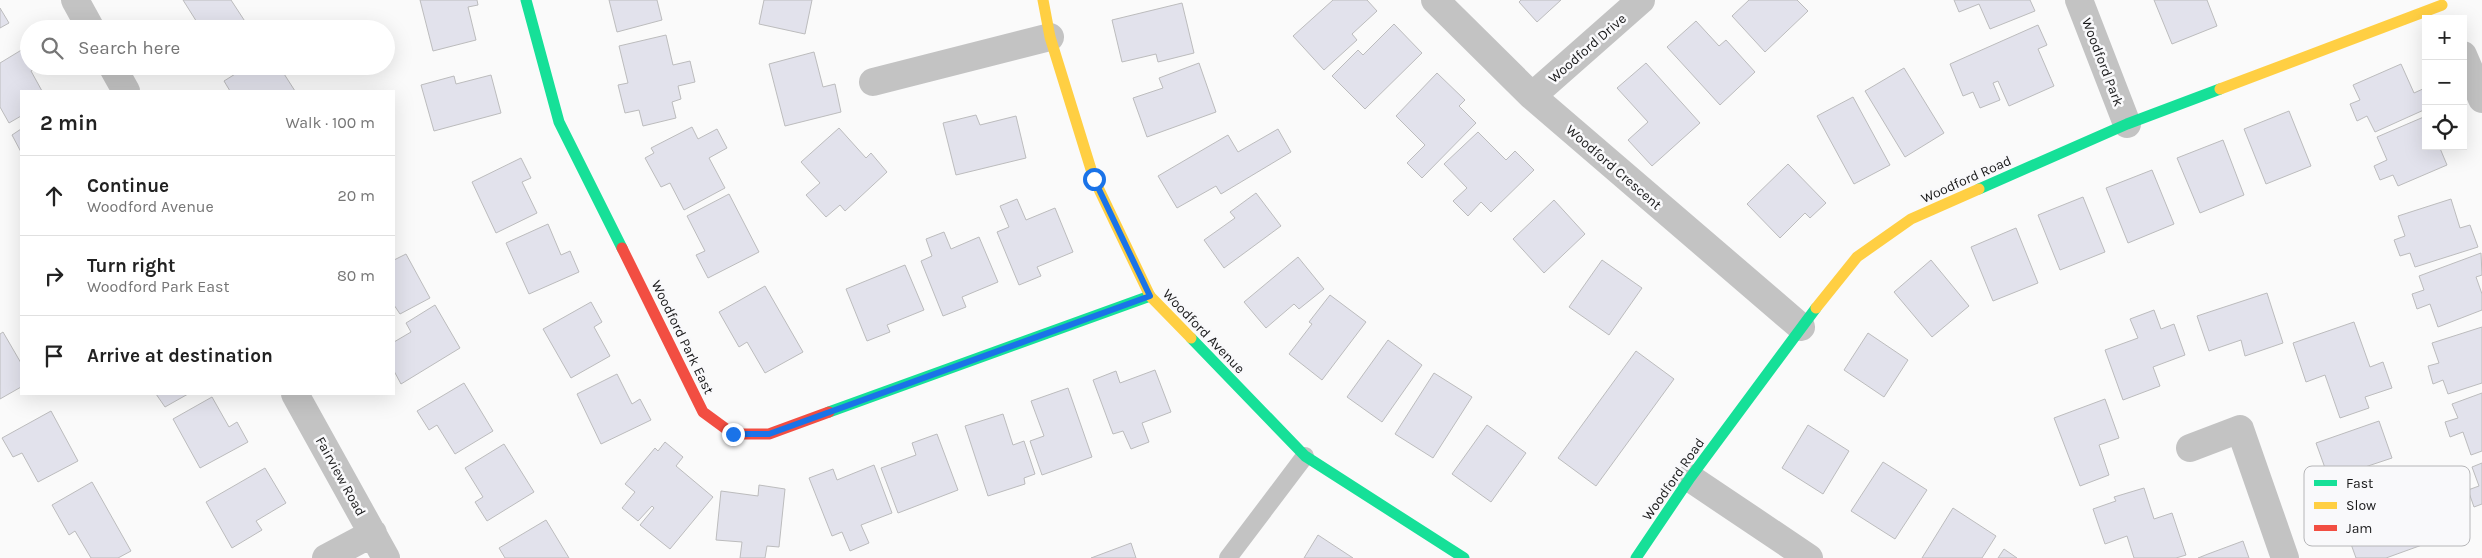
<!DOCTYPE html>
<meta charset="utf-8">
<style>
body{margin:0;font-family:Karla,sans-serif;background:#f2f2f2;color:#222}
.controls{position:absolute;right:15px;top:15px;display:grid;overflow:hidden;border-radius:0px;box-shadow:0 5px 20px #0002}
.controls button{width:45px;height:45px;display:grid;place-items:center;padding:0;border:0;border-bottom:1px solid #e0e0e0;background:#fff;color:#222;font:25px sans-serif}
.stop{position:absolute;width:15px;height:15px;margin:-11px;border:4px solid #1a73e8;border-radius:50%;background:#fff}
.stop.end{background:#1a73e8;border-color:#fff;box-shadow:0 1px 5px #0008}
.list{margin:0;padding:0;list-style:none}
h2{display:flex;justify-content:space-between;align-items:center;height:65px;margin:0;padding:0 20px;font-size:21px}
h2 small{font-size:16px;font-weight:400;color:#767676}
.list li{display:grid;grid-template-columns:32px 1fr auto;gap:15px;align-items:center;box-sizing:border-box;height:80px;padding:0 20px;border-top:1px solid #e0e0e0}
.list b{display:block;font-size:19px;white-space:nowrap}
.list p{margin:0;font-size:16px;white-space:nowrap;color:#767676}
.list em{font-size:16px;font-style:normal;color:#767676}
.icon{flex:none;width:28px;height:28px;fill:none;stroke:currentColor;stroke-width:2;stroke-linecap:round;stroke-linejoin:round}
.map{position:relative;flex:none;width:2482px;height:558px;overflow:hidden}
.search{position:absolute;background:#fff;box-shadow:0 5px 20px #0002;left:20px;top:20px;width:375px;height:55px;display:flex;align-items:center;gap:12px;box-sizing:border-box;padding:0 18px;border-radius:28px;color:#767676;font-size:19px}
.panel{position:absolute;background:#fff;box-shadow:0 5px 20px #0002;left:20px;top:90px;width:375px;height:305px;border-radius:0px}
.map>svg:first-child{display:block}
.building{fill:#e2e2ec;stroke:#bcbcbd}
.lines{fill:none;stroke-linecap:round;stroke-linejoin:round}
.lane{stroke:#c3c3c3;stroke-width:18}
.street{stroke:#c3c3c3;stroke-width:28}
.fast{stroke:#16e098;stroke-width:11}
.slow{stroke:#ffcf43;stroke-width:11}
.jam{stroke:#f24e42;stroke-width:11}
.route{stroke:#1a73e8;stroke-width:6}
.labels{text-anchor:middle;stroke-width:5;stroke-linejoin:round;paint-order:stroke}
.street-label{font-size:14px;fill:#19191a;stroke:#f9f9fb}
.key{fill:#f9f9fb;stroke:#b6b6b8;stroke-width:1}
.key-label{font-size:14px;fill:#19191a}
</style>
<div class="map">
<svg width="2482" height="558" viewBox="0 0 2482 558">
<rect width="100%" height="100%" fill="#fafafa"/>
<path class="building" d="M183,0h48l19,29h-52l2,-2z
M420,0h57l1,5 -10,2 8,33 -43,11z
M609,0h48l5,20 -45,12z
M764,0h48l-7,34 -46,-10z
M1333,0h34l10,11 -25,23 5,6 -33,30 -31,-34z
M1521,0h40l-24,22 -18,-20z
M1749,0h48l11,11 -43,41 -33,-36z
M1954,0h76l5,11 -45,18 -11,-25 -20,8z
M2154,0h53l10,26 -45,18z
M1182,3l12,50 -36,9 -2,-8 -34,8 -10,-42z
M0,8l9,15 -9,5z
M1696,21l23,25 7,-6 29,32 -35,33 -53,-58z
M1394,24l28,29 -57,56 -33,-33 26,-26 5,5z
M2038,25l9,20 -9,4 16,37 -45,20 -11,-25 -5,2 7,17 -20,8 -7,-16 -10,4 -13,-32z
M666,35l7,30 17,-4 5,21 -17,4 3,13 -9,3 4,16 -33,8 -4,-16 -14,3 -7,-28 10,-2 -9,-37z
M28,46l1,20h10l-8,5 11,20h-21v25l-12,7 -9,-16v-44z
M814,52l9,35 12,-3 6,28 -56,14 -16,-62z
M1199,63l17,49 -69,25 -14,-39 30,-10 -4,-10z
M1646,63l54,60 -48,43 -24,-26 20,-18 -31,-34z
M2401,64l13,29 11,-5 1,21 -51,23 -8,-16 -10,5 -7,-17 10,-4 -7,-15z
M248,66h31l16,25h-65l-6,-10z
M1904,68l40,65 -39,24 -40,-66z
M1437,73l28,27 -6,6 17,17 -54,55 -15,-15 18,-18 -29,-29z
M491,75l10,38 -67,18 -13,-46 33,-9 2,8z
M1853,97l37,68 -36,19 -37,-68z
M2289,111l22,55 -45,18 -22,-55z
M976,115l4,10 36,-9 10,42 -70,17 -13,-52z
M2426,116v30h13l8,19 -49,21 -5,-11 -13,5 -6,-14 13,-6 -10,-23z
M692,127l6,12 19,-10 10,19 -18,10 16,30 -41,22 -14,-27 -9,4 -16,-29 9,-5 -3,-5z
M839,128l27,30 5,-5 16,19 -42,39 -5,-6 -14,12 -20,-22 14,-12 -19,-21z
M21,129v23l-9,-17z
M1278,129l13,23 -70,42 -5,-8 -39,22 -19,-32 70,-41 10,17z
M1478,132l28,28 9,-9 19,19 -43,42 -10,-10 -13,14 -15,-15 14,-13 -23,-24z
M2223,140l21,55 -44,18 -23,-55z
M521,158l10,20 -9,4 15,31 -41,20 -24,-51z
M1788,164l38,39 -16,15 -5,-5 -25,25 -33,-34z
M2152,170l22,54 -46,19 -22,-55z
M1256,193l25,33 -57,42 -20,-28 31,-22 -5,-6z
M729,194l30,58 -51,26 -12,-23 9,-4 -18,-35z
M2083,197l22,55 -45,18 -22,-55z
M1017,199l9,21 29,-12 18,44 -36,15 4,9 -22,9 -22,-53 12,-5 -9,-21z
M2451,199l9,29 10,-3 8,22 -63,20 -5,-14 -10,3 -6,-16 11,-4 -7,-20z
M1554,200l31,34 -41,39 -31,-34z
M548,224l13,31 9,-4 9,21 -50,22 -23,-51z
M2016,228l22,55 -45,18 -22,-54z
M944,232l7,17 28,-12 19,45 -36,15 4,10 -23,9 -22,-55 11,-5 -6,-17z
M2481,253l1,22 -6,2 6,17v16l-44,17 -8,-23 -13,5 -5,-15 12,-4 -5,-14z
M406,254l24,44 -30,16 -6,-9v-45z
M1298,257l26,32 -25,20 -5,-5 -28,24 -22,-26z
M1602,260l40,28 -33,47 -40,-28z
M1931,260l38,46 -37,31 -38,-45z
M905,265l19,45 -37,15 3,7 -23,9 -21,-52z
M765,286l38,66 -38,21 -18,-31 -8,5 -20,-35z
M2267,293l16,50 -38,13 -4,-16 -32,11 -12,-35z
M1330,295l36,27 -44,58 -33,-26 23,-30 -3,-2z
M591,302l11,20 -8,5 16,29 -39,22 -28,-49z
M435,305l25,43 -59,36 -7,-13v-29l17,-10 -5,-9z
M2154,310l7,19 13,-5 11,31 -32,12 7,19 -37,14 -18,-50 33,-12 -8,-19z
M2354,322l16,45 13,-5 9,26 -27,9 4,11 -29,10 -15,-43 -19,7 -13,-39z
M2482,327v56l-34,11 -5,-14 -10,4 -5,-18 11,-3 -7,-20z
M3,332l18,31v24l-21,12v-65z
M1868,333l40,27 -24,37 -40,-27z
M1388,340l34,25 -40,57 -35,-25z
M1636,351l38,28 -78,107 -38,-28z
M1155,370l16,42 -29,11 7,19 -18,7 -8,-18 -10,3 -20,-54 23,-9 4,12z
M1434,373l38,24 -39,61 -38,-24z
M617,374l15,30 8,-5 11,21 -50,24 -24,-50z
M464,383l29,48 -38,23 -18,-29 -8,5 -12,-19z
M1068,388l24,69 -50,18 -12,-34 14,-5 -13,-35z
M2482,393v58l-11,4 -8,-23 -13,5 -5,-15 13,-4 -6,-14z
M156,394h32l-23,13z
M212,397l17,30 8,-5 11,20 -48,26 -27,-49z
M2105,399l14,39 -20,7 10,30 -29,11 -26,-68z
M51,411l27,50 -40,21 -16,-29 -9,4 -11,-19z
M1003,414l10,31 11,-4 11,33 -11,4 1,6 -37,12 -23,-70z
M2379,421l13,37 -63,21 -13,-36z
M1487,425l39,28 -35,49 -39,-28z
M1808,425l41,26 -26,43 -41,-26z
M937,434l21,56 -60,23 -17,-45 35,-13 -4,-12z
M665,442l18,15 -7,9 37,31 -43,52 -30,-24 14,-17 -2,-2 -14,15 -16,-13 13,-16 -10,-8 30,-36 3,3z
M504,444l30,48 -47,29 -12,-19 8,-5 -18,-29z
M1883,462l44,28 -32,49 -44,-28z
M2482,463v41l-8,3 -6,-17 11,-4 -7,-19z
M874,465l18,48 -31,12 8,18 -19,8 -8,-19 -10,4 -23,-58 24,-9 4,11z
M265,468l21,35 -30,18 6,9 -30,18 -26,-46z
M92,482l39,69 -13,7h-27l-16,-27 -6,4 -17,-30z
M759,485l26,4 -6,58 -12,-1 -2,12h-25l2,-16 -26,-2 5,-49 37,5z
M2144,488l10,31 18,-6 14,42 -10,3h-42l-7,-22 -22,8 -12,-35 23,-8 -2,-4z
M1953,508l43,28 -14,22h-60z
M2409,508l13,37 -36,13h-30l-10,-28z
M546,520l23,38h-64l-6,-10z
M1318,535l35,23h-49z
M2243,541l6,17h-51l10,-4z
M1131,543l5,15h-45z
M2004,549l13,9h-19z"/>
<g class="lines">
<path class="lane" d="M1228,558l77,-102"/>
<path class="street" d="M75,0l16,29
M1435,0l97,96 269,231
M2079,0l48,124
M2463,55l19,44
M112,66l14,25
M873,82l177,-45
M1532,96l109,-96
M295,394l91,164
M2190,448l50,-19 45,129
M1690,478l119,80
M326,558l47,-25"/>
<path class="fast" d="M526,0l33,122 63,126
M1979,189l148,-65 93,-35
M1191,338l114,118 159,102
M829,412l321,-116
M1636,558l54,-80 126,-170"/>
<path class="slow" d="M1043,0l7,37 44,142 56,117 41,42
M2220,89l222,-84
M1816,308l41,-51 54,-38 68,-30"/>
<path class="jam" d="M622,248l81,164 30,22h36l60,-22"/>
</g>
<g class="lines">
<path class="route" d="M733,434h36l381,-138 -56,-117"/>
</g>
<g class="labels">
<g class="street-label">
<text transform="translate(1587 48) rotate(-41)" y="5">Woodford Drive</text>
<text transform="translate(2103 62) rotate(69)" y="5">Woodford Park</text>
<text transform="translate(1614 167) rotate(41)" y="5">Woodford Crescent</text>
<text transform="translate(1966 179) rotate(-24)" y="5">Woodford Road</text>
<text transform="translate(1204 331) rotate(46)" y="5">Woodford Avenue</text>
<text transform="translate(683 337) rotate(64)" y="5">Woodford Park East</text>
<text transform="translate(341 476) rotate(61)" y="5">Fairview Road</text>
<text transform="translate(1673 479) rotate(-55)" y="5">Woodford Road</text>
</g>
</g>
<rect x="2304" y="466" width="166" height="80" rx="8" class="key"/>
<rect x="2314" y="480" width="23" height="6" fill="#16e098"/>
<rect x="2314" y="502" width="23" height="7" fill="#ffcf43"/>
<rect x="2314" y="525" width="23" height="6" fill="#f24e42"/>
<g class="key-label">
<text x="2346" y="488">Fast</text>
<text x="2346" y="510">Slow</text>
<text x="2346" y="533">Jam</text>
</g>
</svg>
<div class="controls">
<button>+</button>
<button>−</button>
<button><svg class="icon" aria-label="locate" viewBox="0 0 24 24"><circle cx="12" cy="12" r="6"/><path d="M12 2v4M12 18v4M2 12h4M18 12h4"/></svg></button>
</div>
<div class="stop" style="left:1094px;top:179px"></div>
<div class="stop end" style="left:733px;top:434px"></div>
<div class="search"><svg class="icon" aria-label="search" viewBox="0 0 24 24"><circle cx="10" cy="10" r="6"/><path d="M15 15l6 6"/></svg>Search here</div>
<section class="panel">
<h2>2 min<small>Walk · 100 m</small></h2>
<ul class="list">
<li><svg class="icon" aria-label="ahead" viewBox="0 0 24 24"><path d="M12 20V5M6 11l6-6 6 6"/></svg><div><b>Continue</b><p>Woodford Avenue</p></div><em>20 m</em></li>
<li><svg class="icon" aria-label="right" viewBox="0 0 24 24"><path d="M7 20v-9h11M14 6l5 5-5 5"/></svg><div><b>Turn right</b><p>Woodford Park East</p></div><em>80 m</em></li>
<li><svg class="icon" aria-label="arrive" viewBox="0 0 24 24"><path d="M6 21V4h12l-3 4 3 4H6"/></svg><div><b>Arrive at destination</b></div></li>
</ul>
</section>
</div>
